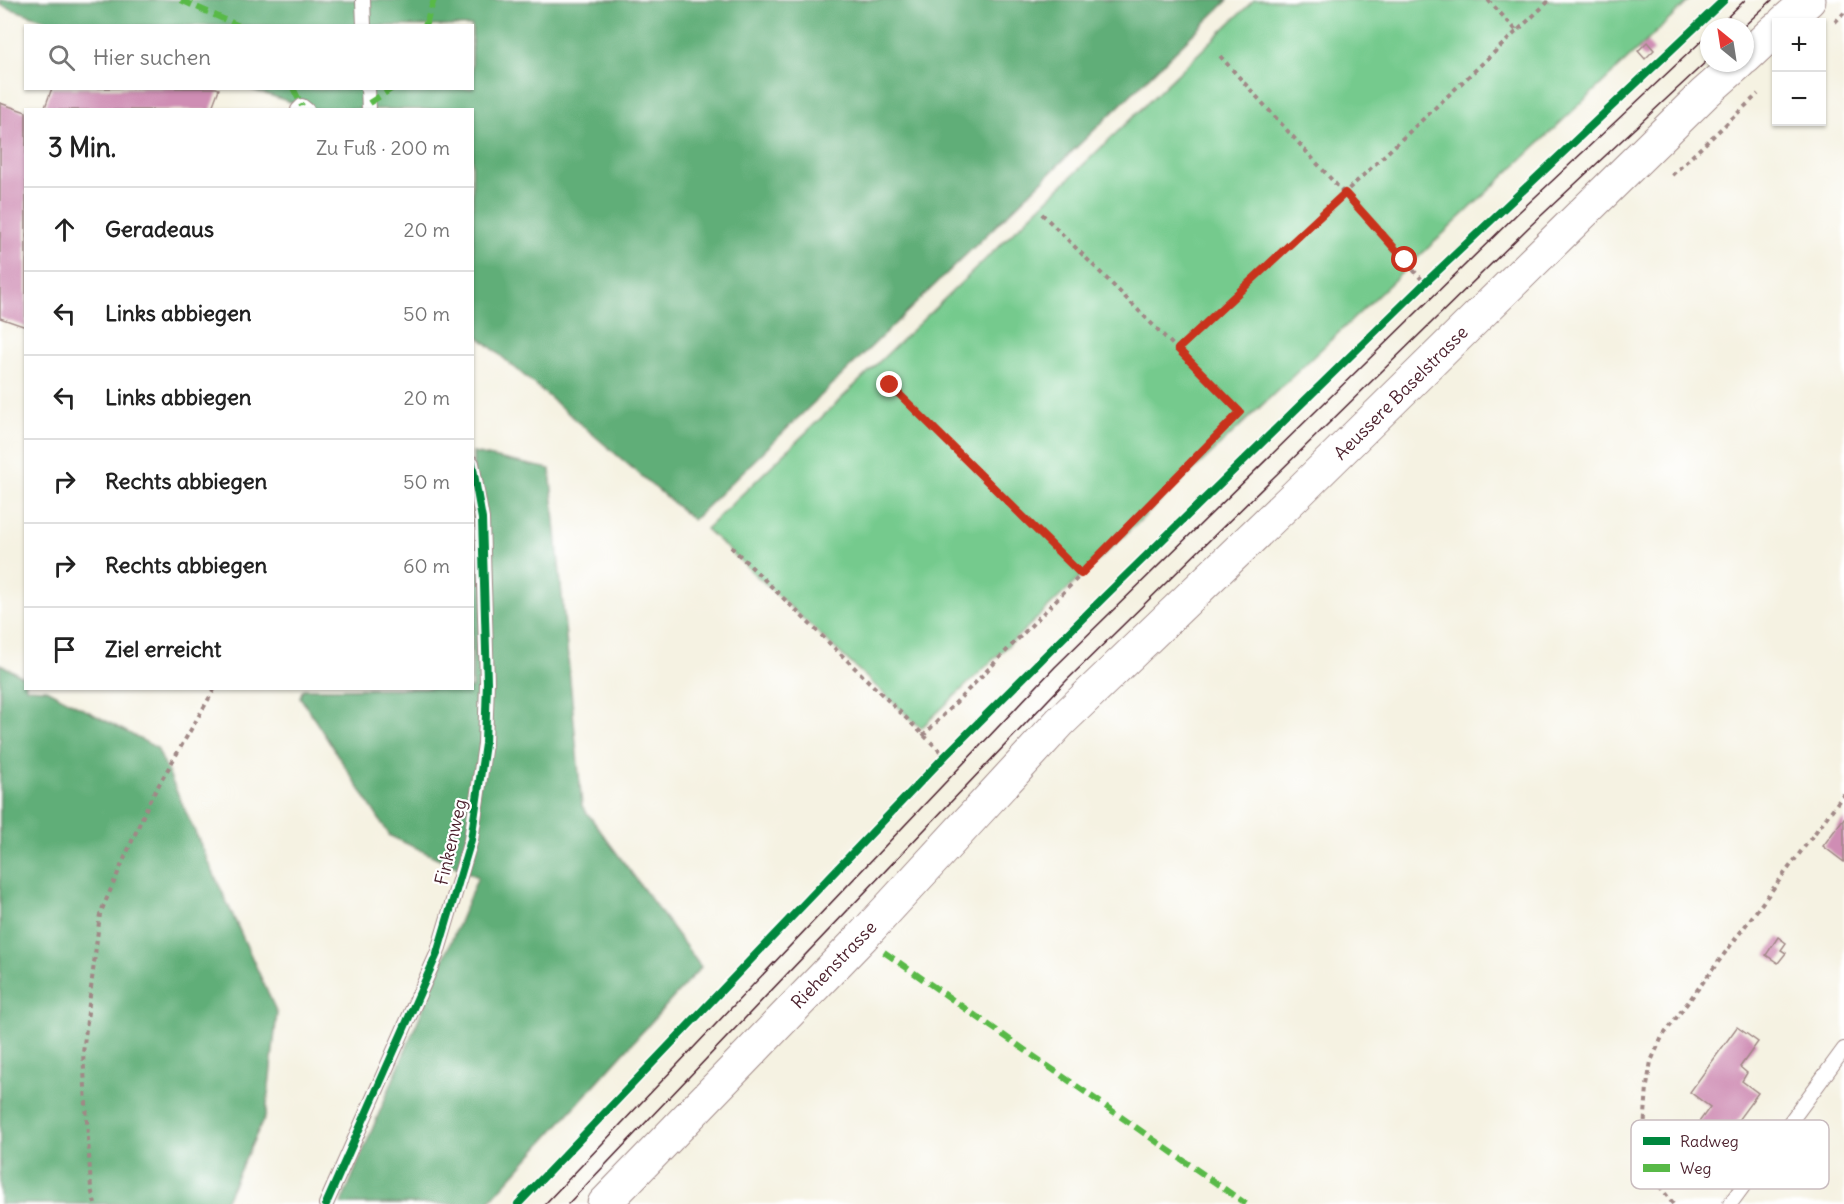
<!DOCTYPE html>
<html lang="de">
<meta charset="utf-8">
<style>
body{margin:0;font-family:Delius,sans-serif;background:#f2f2f2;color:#222}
.controls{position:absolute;right:18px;top:18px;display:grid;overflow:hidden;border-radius:0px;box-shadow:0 2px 4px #0004}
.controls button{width:54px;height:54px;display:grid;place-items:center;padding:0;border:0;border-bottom:2px solid #e0e0e0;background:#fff;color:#222;font:30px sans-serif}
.compass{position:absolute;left:1700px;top:18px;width:54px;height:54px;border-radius:50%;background:#fff;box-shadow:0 2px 4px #0004;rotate:330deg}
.stop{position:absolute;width:18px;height:18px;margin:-14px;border:4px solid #c8321e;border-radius:50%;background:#fff}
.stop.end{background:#c8321e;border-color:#fff;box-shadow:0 2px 6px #0008}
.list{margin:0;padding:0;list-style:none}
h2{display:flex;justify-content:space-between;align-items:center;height:78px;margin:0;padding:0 24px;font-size:26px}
h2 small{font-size:20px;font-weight:400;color:#767676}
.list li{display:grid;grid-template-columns:39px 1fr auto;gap:18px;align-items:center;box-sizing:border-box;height:84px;padding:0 24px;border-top:2px solid #e0e0e0}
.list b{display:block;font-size:22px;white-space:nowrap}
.list em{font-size:20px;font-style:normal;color:#767676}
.icon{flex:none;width:33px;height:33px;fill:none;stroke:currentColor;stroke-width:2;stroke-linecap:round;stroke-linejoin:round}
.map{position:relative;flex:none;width:1844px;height:1204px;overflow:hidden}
.search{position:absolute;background:#fff;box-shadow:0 2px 4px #0004;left:24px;top:24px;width:450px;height:66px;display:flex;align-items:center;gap:15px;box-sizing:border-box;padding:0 21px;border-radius:0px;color:#767676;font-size:22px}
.panel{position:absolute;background:#fff;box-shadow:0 2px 4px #0004;left:24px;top:108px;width:450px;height:582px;border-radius:0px}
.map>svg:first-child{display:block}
.green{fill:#75ca8d;stroke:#60745c;stroke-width:1.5}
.forest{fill:#60ae78;stroke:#556652;stroke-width:1.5}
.building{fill:#cf8db4}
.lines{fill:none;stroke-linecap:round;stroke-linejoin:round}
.lane-casing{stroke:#a08886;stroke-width:16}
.secondary-casing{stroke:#a08886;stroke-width:35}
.path{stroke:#a08886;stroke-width:4;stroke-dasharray:4.5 4.5;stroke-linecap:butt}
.lane{stroke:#fff;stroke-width:14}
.secondary{stroke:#fff;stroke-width:33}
.tram{stroke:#4a1f2b;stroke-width:1.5}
.quiet{stroke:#58b947;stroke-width:6;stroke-dasharray:12 6;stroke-linecap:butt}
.cycleway-casing{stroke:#fff;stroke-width:11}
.cycleway{stroke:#00873e;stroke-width:8}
.route{stroke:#c8321e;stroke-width:8}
.labels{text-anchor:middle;stroke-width:4.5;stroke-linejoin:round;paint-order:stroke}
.street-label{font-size:18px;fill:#4a1f2b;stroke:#fff}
.key{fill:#fff;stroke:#c9bcbf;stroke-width:1.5}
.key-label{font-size:16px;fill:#4a1f2b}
</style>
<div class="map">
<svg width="1844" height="1204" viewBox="0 0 1844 1204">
<rect width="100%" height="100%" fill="#fff"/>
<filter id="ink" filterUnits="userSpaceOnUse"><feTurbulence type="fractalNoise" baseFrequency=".0167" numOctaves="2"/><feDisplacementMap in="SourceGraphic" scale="12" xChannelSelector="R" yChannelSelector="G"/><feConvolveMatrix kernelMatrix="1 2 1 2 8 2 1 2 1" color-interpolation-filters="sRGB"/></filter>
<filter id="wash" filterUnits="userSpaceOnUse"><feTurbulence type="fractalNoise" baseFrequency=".008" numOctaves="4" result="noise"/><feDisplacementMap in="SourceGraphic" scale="24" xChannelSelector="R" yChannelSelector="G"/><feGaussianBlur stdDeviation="1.35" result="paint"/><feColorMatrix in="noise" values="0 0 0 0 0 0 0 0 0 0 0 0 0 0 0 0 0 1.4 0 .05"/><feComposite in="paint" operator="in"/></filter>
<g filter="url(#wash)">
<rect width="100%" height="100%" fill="#f5f2e2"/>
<path class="green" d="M1254,0h436l-769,728 -215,-199z"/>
<path class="forest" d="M0,0h1228l-535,520 -220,-188 -1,-222 -160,-1 -62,-20 222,-1v-62h-410l-62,-21z
M473,453l77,16 32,337 119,161 -214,237h-146l137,-327 -88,-41 -90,-139 3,-8 169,-1z
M0,664l25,14 1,10 20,1 111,59 120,265 -11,101 -42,90h-224z"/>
<g id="blocks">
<path class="building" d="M1647,42l7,8 -9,9 -7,-8z
M52,88h164l3,1 -8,21h-167z
M0,103l26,9v215l-26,-9z
M1844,818v44l-21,-16z
M1778,937l8,6 -5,7 5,3 -8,10 -12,-8z
M1737,1027l21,15 -18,25 7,6 -5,8 16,12 -42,57 -17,-12 8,-10 -8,-6 11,-15 -20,-15z"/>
</g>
</g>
<g filter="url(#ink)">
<use href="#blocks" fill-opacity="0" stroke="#a08886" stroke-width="1.5"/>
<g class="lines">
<g class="lane-casing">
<path id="lane" d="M363,0l1,26
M368,88l1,22
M298,110l4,-4 5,4
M326,1204l111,-250 34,-114 14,-96 2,-62 -5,-163 -10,-56
M1730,1204l114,-155"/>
</g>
<g class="secondary-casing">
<path id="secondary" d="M1784,22l25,-22
M1745,58l31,-29
M604,1204l259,-268 197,-214 236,-227 409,-402 34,-30"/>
</g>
<path class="path" d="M1488,0l29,31 33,-31
M1835,22l9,-9
M1220,56l205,227
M1672,175l86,-81
M1178,349l339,-318
M890,385l191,189
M731,547l214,209
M923,736l317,-324 -200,-200
M95,1204l-4,-15 -8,-136 17,-139 50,-114 65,-112
M518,1204l427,-448 159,-159 321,-314 299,-283
M1673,1204l-18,-24 -11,-49 3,-45 4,-25 11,-24 182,-243"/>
<use href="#lane" class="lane"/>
<use href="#secondary" class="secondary"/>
<path class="tram" d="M1717,27l28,-27
M1743,27l29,-27
M545,1204l510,-537 463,-454 191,-179
M568,1204l499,-524 463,-454 179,-167"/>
<path class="quiet" d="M181,0l58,26
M425,26l9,-26
M293,88l9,18
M369,103l24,-15
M884,952l362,252"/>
<g class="cycleway-casing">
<path id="cycleway" d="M326,1204l111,-250 34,-114 14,-96 2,-62 -5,-163 -10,-56
M518,1204l427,-448 159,-159 321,-314 299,-283"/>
</g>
<use href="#cycleway" class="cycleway"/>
</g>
</g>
<g class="lines" filter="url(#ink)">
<path class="route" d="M890,385l191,189 159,-162 -62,-63 167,-156 60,67"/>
</g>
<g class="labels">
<g class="street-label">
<text transform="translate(1401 393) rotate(-45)" y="6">Aeussere Baselstrasse</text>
<text transform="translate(451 842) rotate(-77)" y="6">Finkenweg</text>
<text transform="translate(834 965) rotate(-46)" y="6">Riehenstrasse</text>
</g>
</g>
<rect x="1631" y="1120" width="198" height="69" rx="9" class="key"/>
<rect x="1643" y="1137" width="27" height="8" fill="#00873e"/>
<rect x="1643" y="1164" width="27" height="8" fill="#58b947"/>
<g class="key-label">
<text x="1680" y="1147">Radweg</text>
<text x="1680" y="1174">Weg</text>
</g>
</svg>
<div class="controls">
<button>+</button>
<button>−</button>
</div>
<svg class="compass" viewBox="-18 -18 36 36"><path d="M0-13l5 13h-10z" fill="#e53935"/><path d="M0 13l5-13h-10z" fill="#767676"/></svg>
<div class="stop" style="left:1405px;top:260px"></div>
<div class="stop end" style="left:890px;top:385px"></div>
<div class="search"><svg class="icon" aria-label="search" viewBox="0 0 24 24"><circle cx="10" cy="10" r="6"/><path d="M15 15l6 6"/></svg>Hier suchen</div>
<section class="panel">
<h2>3 Min.<small>Zu Fuß · 200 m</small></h2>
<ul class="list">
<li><svg class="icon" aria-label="ahead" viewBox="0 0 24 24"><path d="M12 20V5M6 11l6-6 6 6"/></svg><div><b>Geradeaus</b></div><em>20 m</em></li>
<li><svg class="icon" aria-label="left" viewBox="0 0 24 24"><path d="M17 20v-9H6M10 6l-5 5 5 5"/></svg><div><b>Links abbiegen</b></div><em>50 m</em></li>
<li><svg class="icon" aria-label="left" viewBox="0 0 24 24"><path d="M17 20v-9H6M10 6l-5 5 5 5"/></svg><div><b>Links abbiegen</b></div><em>20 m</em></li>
<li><svg class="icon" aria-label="right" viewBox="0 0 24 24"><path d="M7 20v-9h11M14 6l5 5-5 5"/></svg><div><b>Rechts abbiegen</b></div><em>50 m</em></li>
<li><svg class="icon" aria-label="right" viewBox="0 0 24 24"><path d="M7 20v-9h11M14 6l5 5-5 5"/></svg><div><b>Rechts abbiegen</b></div><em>60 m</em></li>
<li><svg class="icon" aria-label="arrive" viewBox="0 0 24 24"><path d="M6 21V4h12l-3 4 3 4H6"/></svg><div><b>Ziel erreicht</b></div></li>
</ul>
</section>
</div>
